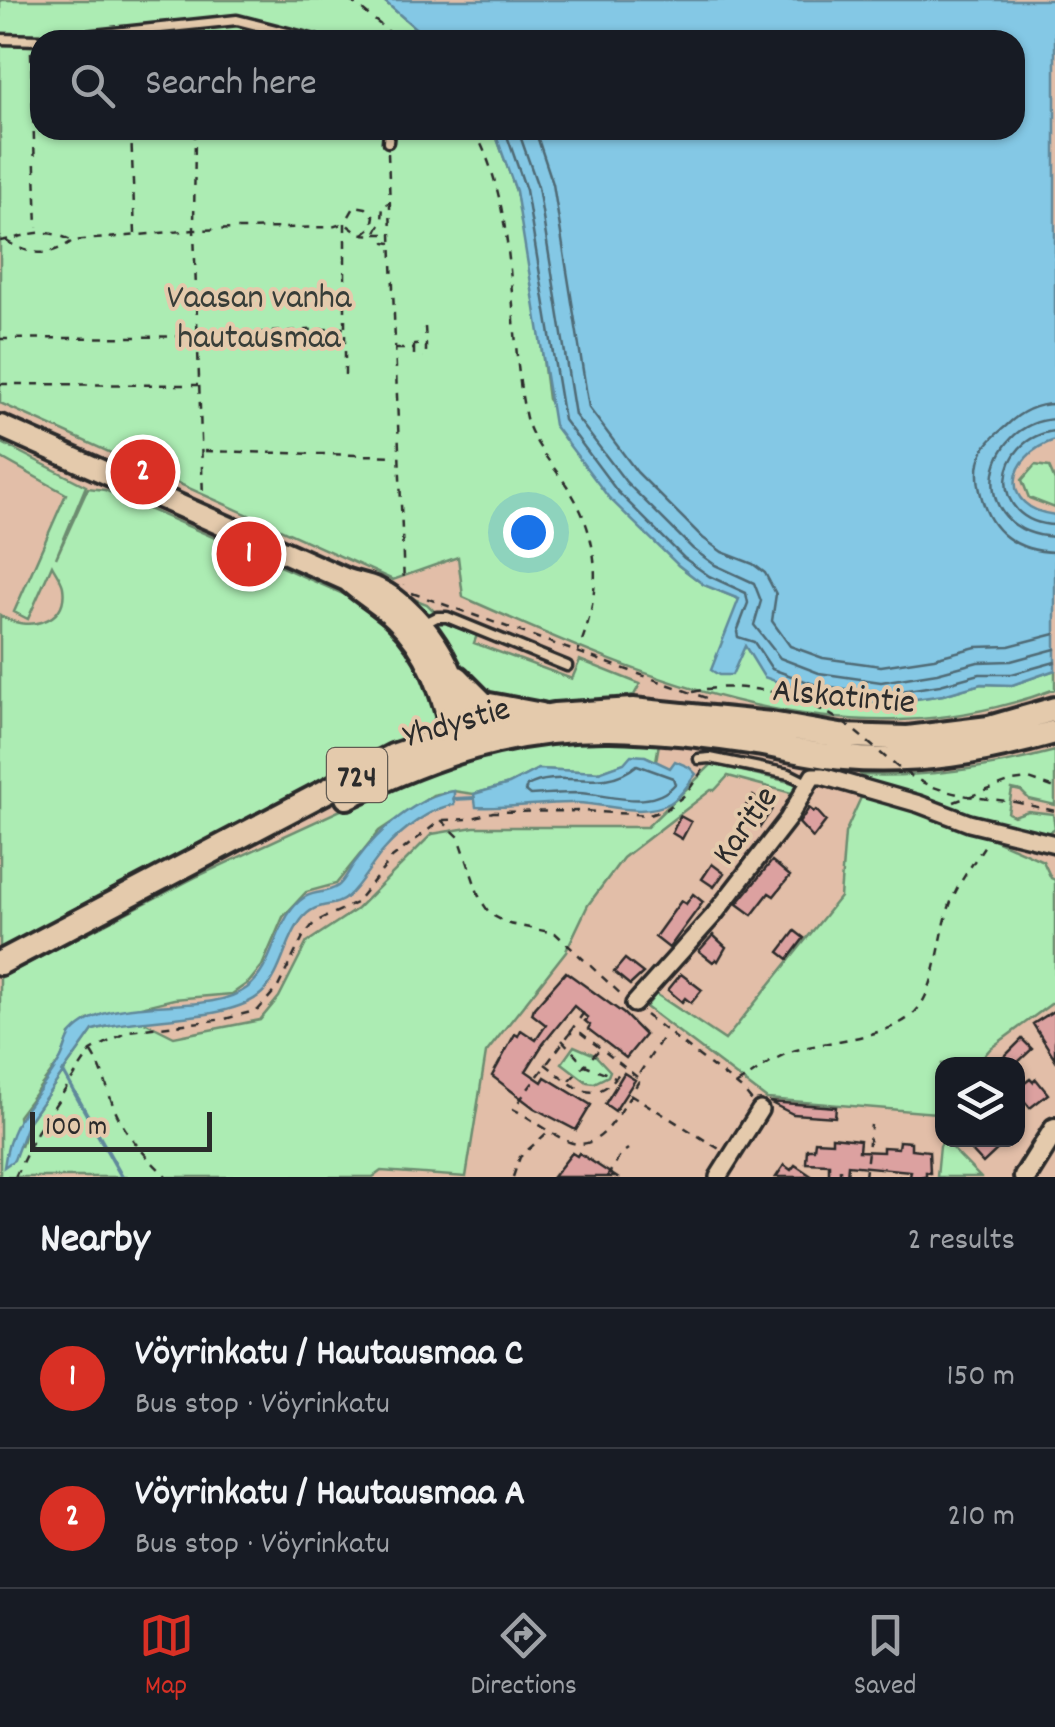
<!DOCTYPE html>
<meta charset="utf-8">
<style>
body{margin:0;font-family:Dekko,sans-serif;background:#20242c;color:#f1f3f6}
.controls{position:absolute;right:30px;bottom:30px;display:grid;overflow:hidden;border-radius:20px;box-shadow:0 2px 8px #0004}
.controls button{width:90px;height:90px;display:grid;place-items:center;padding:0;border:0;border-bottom:2px solid #363941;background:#171b24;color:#f1f3f6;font:50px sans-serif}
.scale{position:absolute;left:30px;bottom:25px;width:182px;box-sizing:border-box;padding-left:10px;border:5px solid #2b2b2b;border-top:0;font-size:28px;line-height:35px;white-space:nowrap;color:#2b2b2b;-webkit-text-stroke:8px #e4caac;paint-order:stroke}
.you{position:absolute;left:528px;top:532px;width:35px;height:35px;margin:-25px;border:8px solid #fff;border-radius:50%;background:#1a73e8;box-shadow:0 0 0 15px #1a73e833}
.badge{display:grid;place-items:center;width:65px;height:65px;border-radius:50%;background:#d93025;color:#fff;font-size:32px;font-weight:700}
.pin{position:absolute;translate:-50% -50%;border:5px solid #fff;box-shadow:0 2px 10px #0006}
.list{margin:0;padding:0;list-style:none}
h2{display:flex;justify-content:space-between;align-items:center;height:130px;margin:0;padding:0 40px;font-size:42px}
h2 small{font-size:32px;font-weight:400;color:#9ea1a6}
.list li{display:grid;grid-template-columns:65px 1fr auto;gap:30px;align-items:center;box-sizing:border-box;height:140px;padding:0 40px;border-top:2px solid #363941}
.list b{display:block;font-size:38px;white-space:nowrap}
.list p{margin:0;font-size:32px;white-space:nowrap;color:#9ea1a6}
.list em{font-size:32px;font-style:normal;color:#9ea1a6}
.icon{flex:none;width:55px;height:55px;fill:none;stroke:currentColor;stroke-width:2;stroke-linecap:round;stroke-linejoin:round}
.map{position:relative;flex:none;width:1055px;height:1177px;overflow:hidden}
.search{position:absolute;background:#171b24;box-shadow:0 2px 8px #0004;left:30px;right:30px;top:30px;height:110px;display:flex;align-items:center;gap:25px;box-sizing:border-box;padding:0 35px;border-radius:30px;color:#9ea1a6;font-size:38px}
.sheet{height:410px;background:#171b24}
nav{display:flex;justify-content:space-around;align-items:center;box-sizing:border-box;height:140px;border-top:2px solid #363941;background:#171b24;font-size:28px;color:#9ea1a6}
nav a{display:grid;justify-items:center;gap:5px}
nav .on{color:#d93025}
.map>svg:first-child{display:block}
.green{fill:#acecb3;stroke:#6c8c6f;stroke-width:2.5}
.water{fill:#84c8e5;stroke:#60899b;stroke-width:2.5}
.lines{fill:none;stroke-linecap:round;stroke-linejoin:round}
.shore{stroke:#4f6a75;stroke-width:2.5}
.stream{stroke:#60899b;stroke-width:4}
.building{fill:#dca1a0;stroke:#2b2b2b;stroke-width:2.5}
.service-casing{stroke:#2b2b2b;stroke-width:15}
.minor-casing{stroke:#2b2b2b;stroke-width:22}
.secondary-casing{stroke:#2b2b2b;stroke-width:28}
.primary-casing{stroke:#2b2b2b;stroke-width:30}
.path{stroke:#2b2b2b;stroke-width:2.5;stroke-dasharray:8 8;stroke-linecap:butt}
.service{stroke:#e4caac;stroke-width:8}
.minor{stroke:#e4caac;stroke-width:15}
.secondary{stroke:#e4caac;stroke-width:20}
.primary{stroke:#e4caac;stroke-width:22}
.path-bridge{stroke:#2b2b2b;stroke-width:2.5;stroke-dasharray:8 8;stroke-linecap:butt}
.labels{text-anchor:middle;stroke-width:8;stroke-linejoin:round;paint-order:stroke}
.shield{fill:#e4caac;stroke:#625b52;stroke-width:2.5}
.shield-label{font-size:32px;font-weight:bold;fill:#2b2b2b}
.park-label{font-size:35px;fill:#383e39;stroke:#e4caac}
.street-label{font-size:35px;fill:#2b2b2b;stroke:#e4caac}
</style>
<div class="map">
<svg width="1055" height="1177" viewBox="0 0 1055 1177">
<rect width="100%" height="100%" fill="#e2bea8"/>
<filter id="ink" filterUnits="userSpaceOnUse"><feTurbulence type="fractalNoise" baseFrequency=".01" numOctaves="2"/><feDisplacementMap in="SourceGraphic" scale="20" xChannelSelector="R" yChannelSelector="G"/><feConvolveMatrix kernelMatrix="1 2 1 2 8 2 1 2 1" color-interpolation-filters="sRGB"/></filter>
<g filter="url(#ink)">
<path class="green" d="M0,0h383l46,40h-389v90h454l22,61 18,97 14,111 130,166 26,20 35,14 5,46 70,50 67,9 62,-9 38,-11 31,1 43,-15v19c-209,79 -402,-7 -592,-92l-5,-40 -65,23 -393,-177z
M0,442l86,44 -30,72 32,-70 17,2 259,113c33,21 99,93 61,131l-425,221v-340c24,17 69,10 63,-28 -1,-7 -8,-16 -11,-22l-24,54 -14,-7 52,-118 -66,-37z
M1035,465l14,2 6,14v27l-26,-10 -7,-18z
M391,590l36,14 20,20 30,11 -3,8 98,36 8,-19 60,24 -6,11c-30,5 -105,16 -132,6 -35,-13 -85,-81 -111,-111z
M660,738l-4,23 -11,-5 -46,16 -61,-3 -29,15 -35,10 -21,-3 -20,4 -54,36 -43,53 -30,8 -23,25 -21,49 -13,16 -17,12 -58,5 -86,21 -18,15 -9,24 -43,57 3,31 7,-25 65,-92 45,-11 36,18 86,-17 19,-23 28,-55 50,-33 75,-75 42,-7h173l65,-63 86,20 -3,10 -67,-18 -13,14h-4l-88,68 -35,47 -22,46 -80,102 -20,124 -85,-6 -8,6h-373v-199l198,-102 225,-104 55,-18 78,-14z
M1055,751v54l-26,-6 -8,-8 -9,-2 -4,24 6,3 14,-5 25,3 2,14 -9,6 -78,-18 -49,-21 -47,-10 -11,-10c67,3 130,-7 194,-24z
M863,793c62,18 122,41 180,68l8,17 4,2v121l-64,47 -14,16h-35v41l-6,8 -169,-14 -121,-92 10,-13 69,46 115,-143 5,-64z
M574,1046l21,9 15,16 -2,5 -14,7 -7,-1 -25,-19z
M944,1140l36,37h-43l3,-31z"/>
<path class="water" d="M383,0h672v440c-48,15 -57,68 0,75v155l-43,15 -31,-1 -38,11 -62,9 -67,-9 -50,-18 -19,-31 -13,29h-13l-8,-5 28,-71 -35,-14 -26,-20 -69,-67 -55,-73 -38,-234 -22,-61h521v-90h-586z
M631,755l14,1 25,12 5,-7 14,6 7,7c-8,10 -15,23 -26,29 -28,15 -63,1 -93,0 -33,-1 -67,6 -101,4l-2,-13 35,-10 29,-15 61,3 25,-9z
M454,791v14c-23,2 -54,27 -69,44 -14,15 -23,35 -38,48 -14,13 -30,2 -46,23 -16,21 -19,54 -39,73 -32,30 -122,22 -169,37l-65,92 -14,38 -10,7c7,-54 32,-65 56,-107 5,-8 6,-20 12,-27 40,-44 133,-14 175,-45 25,-19 26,-55 45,-79 18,-23 30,-12 46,-23 7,-5 12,-18 18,-25 22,-30 60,-64 98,-70z"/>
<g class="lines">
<path class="shore" d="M505,130l21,60 38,230 53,71 67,67 25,18 37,17 2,10 -11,29 1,5 16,5 18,27 44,16 65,9 59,-9 40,-11h32l43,-12
M518,130l20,57 37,228 51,67 67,67 22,16 39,18 7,18 -7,24 26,33 39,15 62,9 56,-9 41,-11 33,-1 44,-12
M535,130l18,54 36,224 48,64 66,66 19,14 31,12 12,9 11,21 -4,27 18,25 33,12 58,8 53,-8 42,-11 33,-1 46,-12
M1055,404c-20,0 -35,8 -49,22 -8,7 -17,13 -22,23 -8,14 -7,31 -3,46 9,38 36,56 74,57
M1055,419c-74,4 -90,114 0,118
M1055,431c-61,7 -69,91 0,94
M637,765l36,13 2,6c-24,28 -66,10 -97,9 -16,0 -32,1 -48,2l-5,-4 2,-5c35,-19 74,9 110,-21z"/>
<path class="stream" d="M454,799l20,-1
M63,1072l59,105"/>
</g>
<path class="building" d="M753,796l19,13 -12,18 -20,-13z
M809,808l5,4 2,-2 10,11 -13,17 -14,-15z
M680,816l11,6 -9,17 -10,-6z
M772,861l18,15 -16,20 -5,-3 -17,22 -15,-11z
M712,864l12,9 -10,14 -12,-8z
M693,894l10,8 -34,46 -14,-11 26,-36 5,3z
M795,931l9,7 -16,21 -9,-7z
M713,935l13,12 -8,14 -2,-2 -3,3 -14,-11z
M625,959l18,14 -13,12 -16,-13z
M566,972l58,42 21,21 -19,23 -38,-29 2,-4 -5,-4 3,-3 -14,-12 -31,38 -17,27 16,11 3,-5 46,28 -15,25 -42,-22 -42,-32 23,-42 3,2 3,-6 15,10 10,-15 -14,-11 2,-6z
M681,974l21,16 -11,13 -6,-5 -3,4 -14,-12z
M1055,1010v49l-22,-35z
M1022,1039l10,10 -16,15h-4l-8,-7z
M624,1073l11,7 -20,31 -10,-7z
M1030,1079l3,3 3,-3 12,15 -18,14 -12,-15 5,-4 -2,-3z
M769,1102l67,5 -1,10 -42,-3z
M832,1137l28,3 -1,11 24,1v-5l15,1 1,-7 12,1v7l18,2 1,22 -4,-1v5h-16l1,-6 -63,-6 -1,12h-18v-13l-23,-1 1,-14h7l1,-8 17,1z
M983,1140h10l7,7 -17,16 -12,-13z
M572,1153l5,3 2,-3 37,24h-63z
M784,1165l7,5 4,-5 18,12h-37z"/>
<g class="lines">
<g class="service-casing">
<path id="service" d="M0,39l40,1
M47,40l190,-20 78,20
M388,142l1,-12
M421,625l16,-8h10l120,49
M699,759l11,-1 79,16 18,9"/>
</g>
<g class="minor-casing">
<path id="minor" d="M634,1004l79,-88 75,-97 25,-43h9l97,28 50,19 86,21
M718,1177l42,-67"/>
</g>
<g class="secondary-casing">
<path id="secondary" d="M0,426l347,154c9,3 21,5 30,9 51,23 95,103 90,158l-10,-4 -4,-7c-12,-45 -23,-85 -58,-118 -15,-14 -33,-24 -48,-38
M458,677l26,26 58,11
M1025,1177l30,-48"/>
</g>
<g class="primary-casing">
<path id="primary" d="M347,797c87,-42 164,-69 263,-68 50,1 102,7 152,15 27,5 55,12 82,14 73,6 141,-6 211,-26
M0,963l393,-207 74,-25 87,-16 79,-5 138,14 69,12 68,2 81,-10 66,-19"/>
</g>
<path class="path" d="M350,0l49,40
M31,52l6,176
M131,130l4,104
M195,130l-1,100 9,268
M474,130c47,86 32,194 52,288 8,26 25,45 41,68 35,54 35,107 11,165
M388,153l16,432
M376,234h9v8l6,1
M0,241c33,-5 37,-16 73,0l121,-11 138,-3 13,-4c10,9 17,13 30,11l7,-13 1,-16 6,-2
M6,241c25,14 41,17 65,1
M425,327l1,16
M0,339l200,-3 145,-8
M396,349h18v8h4
M414,349v-4l12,-1v13h-3
M345,375v-152l10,-17 11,2 8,8 -2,11 -9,7
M0,384l198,1
M205,451l192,5
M412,593l294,105
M693,692l13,-3
M954,802l58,-21 17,-2 26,9
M1015,802l40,9
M443,820l26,-1 24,-7 89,-1 67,4 18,-6 19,-15 18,-26
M646,1015l97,75 9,11
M570,1032l17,-24
M562,1040l23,25 30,12
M92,1052c11,17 14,34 21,53 9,26 34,53 54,72
M545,1064c31,24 50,46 77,5
M637,1077l-56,-44h-11l-57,76c18,9 35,23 54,32 35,16 57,-37 72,-60l-2,-4 28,-43
M570,1080l29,-30
M737,1084c18,-11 33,-24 53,-32 35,-12 99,-13 125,-40 22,-22 24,-79 36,-110 9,-22 23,-40 36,-60
M630,1094l91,56
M15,1177l22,-45 54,-81 38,-20 96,-12 33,-9 20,-23 25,-50 12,-15 41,-19 36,-45 49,-38 18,17 21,62 10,15 19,10 46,9 69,64
M513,1177l7,-20 29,-26
M607,1177l14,-23 7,-5
M840,1177v-8
M865,1177l6,-52
M899,1177l1,-1"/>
<use href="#service" class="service"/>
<use href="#minor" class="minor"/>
<use href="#secondary" class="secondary"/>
<use href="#primary" class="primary"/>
<path class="path-bridge" d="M706,689c53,-7 109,10 151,44 20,16 38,35 61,47 30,16 64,18 97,22"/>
</g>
</g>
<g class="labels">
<rect class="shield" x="327" y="748" width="60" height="54" rx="8"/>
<g class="shield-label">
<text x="357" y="786">724</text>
</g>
<g class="park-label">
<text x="259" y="307">Vaasan vanha<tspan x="259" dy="40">hautausmaa</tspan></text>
</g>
<g class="street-label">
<text transform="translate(844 694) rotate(5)" y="12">Alskatintie</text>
<text transform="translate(456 720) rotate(-16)" y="12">Yhdystie</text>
<text transform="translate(743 824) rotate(-55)" y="12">Karitie</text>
</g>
</g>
</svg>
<div class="controls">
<button><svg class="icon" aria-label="layers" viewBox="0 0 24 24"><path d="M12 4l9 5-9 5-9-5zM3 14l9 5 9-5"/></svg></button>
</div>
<div class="scale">100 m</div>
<div class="you"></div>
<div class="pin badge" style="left:249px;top:554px">1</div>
<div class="pin badge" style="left:143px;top:472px">2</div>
<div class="search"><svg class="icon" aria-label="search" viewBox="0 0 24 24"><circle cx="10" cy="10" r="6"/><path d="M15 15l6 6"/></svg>Search here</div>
</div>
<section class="sheet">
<h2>Nearby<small>2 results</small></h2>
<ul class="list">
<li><span class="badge">1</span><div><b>Vöyrinkatu / Hautausmaa C</b><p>Bus stop · Vöyrinkatu</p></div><em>150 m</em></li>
<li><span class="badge">2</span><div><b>Vöyrinkatu / Hautausmaa A</b><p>Bus stop · Vöyrinkatu</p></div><em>210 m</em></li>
</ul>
</section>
<nav>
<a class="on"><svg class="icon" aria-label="map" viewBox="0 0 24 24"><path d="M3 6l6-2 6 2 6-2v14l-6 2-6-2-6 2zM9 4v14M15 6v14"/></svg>Map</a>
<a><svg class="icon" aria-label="directions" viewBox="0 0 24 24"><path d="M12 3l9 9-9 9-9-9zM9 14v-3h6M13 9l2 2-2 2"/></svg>Directions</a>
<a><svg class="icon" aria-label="saved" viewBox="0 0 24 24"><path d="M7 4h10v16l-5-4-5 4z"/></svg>Saved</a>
</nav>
